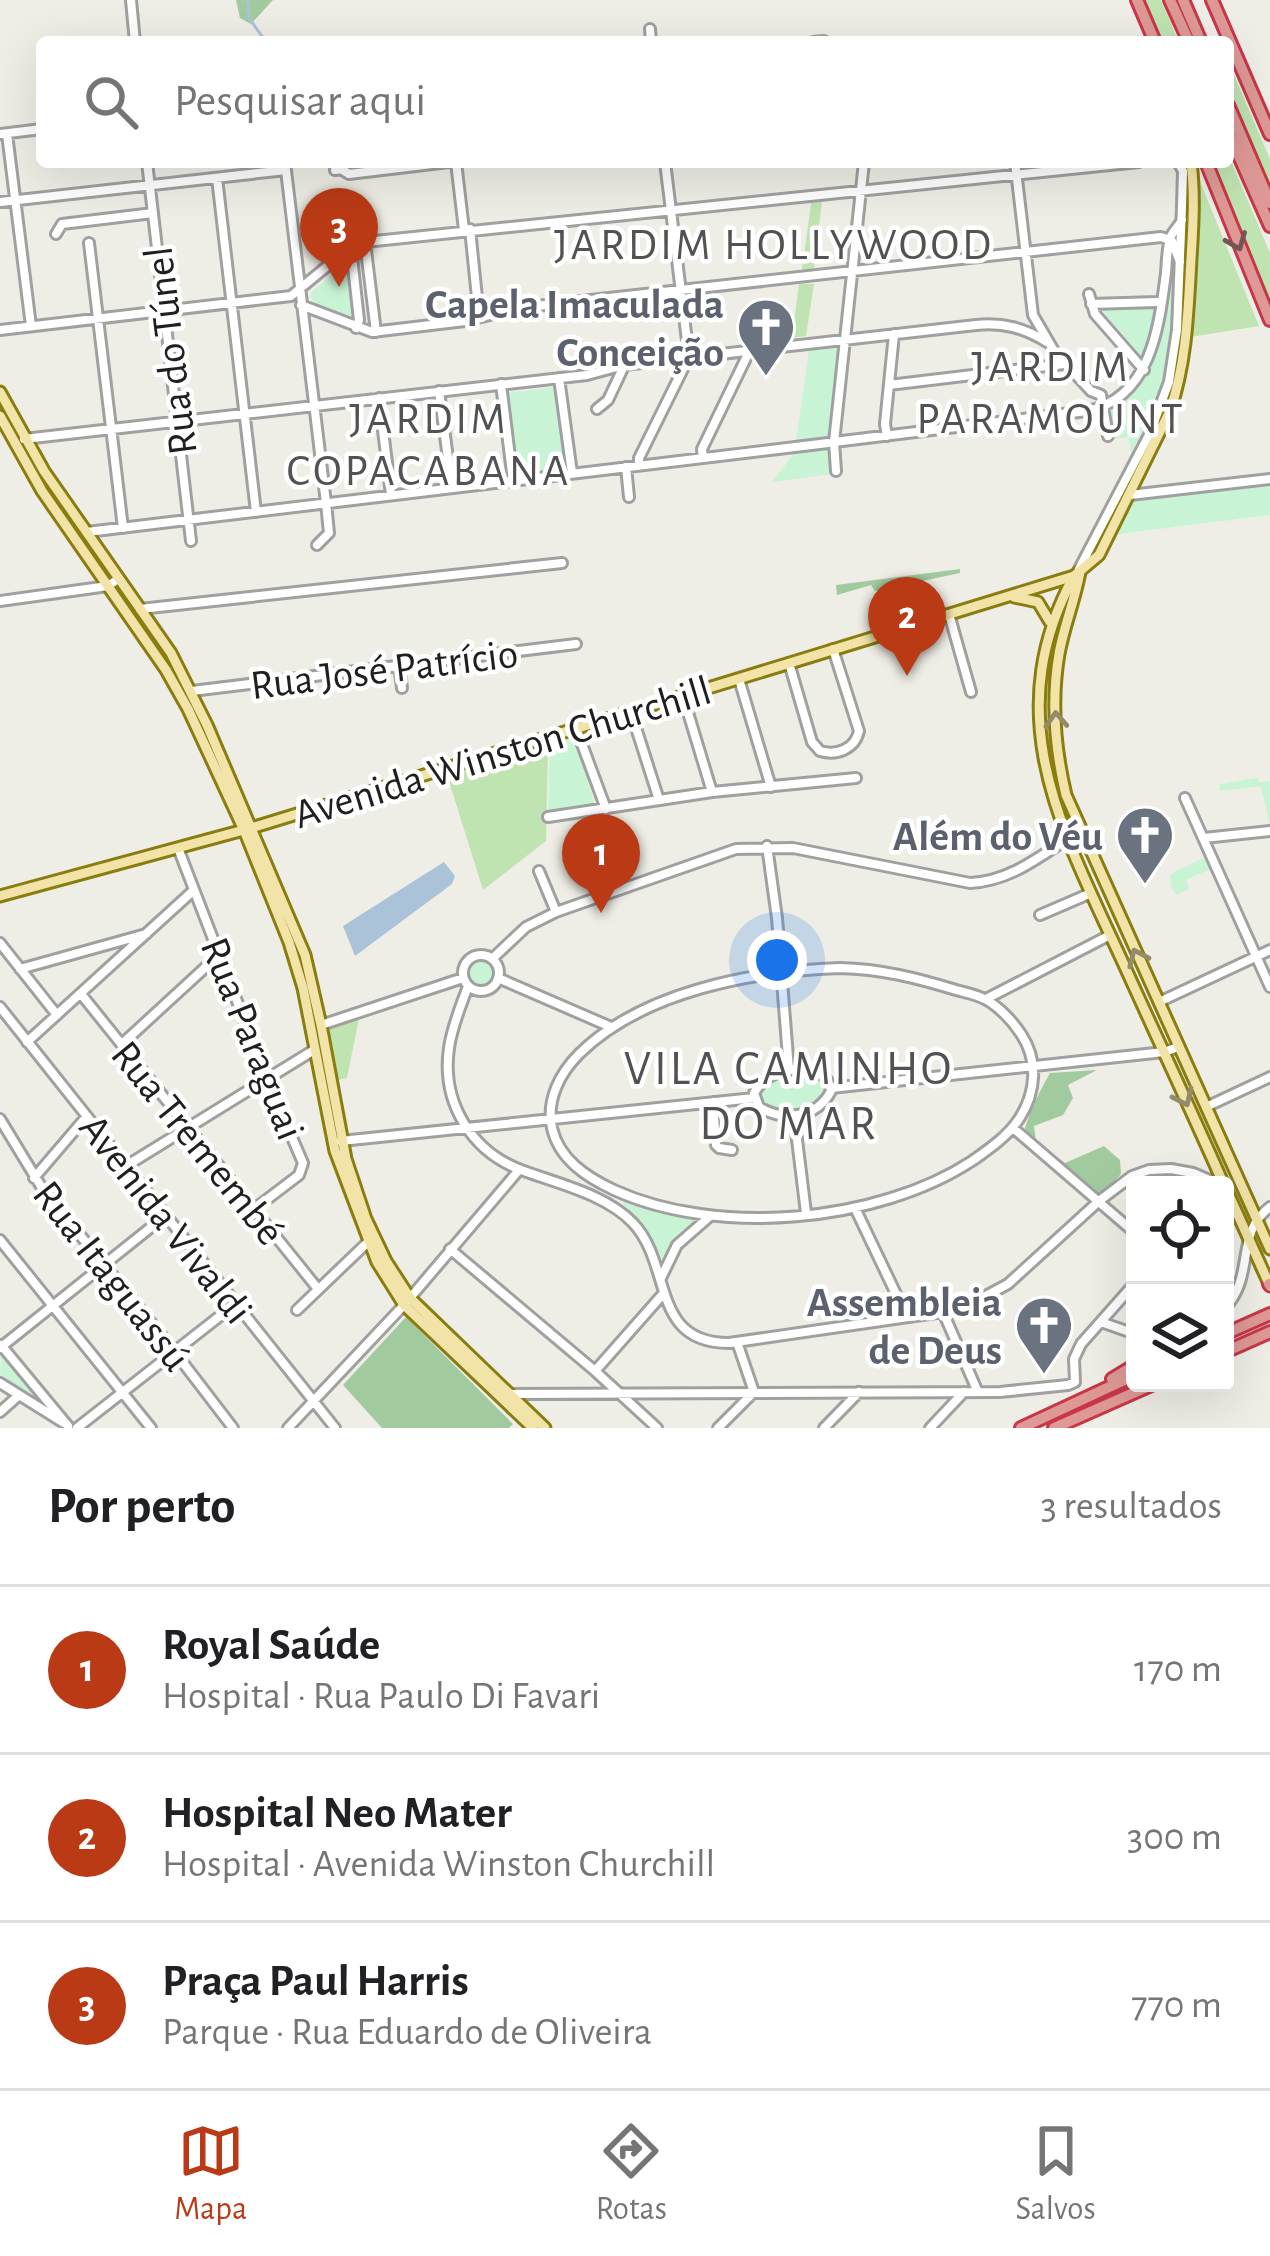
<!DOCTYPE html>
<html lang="pt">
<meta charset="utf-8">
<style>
body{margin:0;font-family:"Alegreya Sans",sans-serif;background:#f2f2f2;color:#202124}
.controls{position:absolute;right:36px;bottom:36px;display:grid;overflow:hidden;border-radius:12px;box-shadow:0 12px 48px #0002}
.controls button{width:108px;height:108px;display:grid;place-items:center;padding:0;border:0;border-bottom:3px solid #e0e0e0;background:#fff;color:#202124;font:60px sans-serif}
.you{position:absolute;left:777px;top:960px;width:42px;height:42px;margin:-30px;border:9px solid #fff;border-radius:50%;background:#1a73e8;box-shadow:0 0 0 18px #1a73e833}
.badge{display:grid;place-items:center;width:78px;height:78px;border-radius:50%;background:#b93a15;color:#fff;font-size:39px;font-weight:700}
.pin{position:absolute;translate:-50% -99px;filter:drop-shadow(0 3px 6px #0008)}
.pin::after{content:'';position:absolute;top:63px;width:42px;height:36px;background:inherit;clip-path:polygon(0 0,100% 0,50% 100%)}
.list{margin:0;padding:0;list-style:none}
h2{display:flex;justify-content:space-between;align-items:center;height:156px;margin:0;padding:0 48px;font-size:51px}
h2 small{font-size:39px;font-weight:400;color:#757577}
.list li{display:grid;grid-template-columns:78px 1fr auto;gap:36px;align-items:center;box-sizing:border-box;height:168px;padding:0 48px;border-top:3px solid #e0e0e0}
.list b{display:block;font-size:45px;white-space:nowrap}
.list p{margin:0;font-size:39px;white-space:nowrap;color:#757577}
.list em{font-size:39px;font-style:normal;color:#757577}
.icon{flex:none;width:66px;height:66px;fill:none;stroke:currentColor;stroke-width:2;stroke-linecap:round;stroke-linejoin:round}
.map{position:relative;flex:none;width:1270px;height:1428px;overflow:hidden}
.search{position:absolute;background:#fff;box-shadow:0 12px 48px #0002;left:36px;right:36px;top:36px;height:132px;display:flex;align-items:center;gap:30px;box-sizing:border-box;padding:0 42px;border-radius:12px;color:#757577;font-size:45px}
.sheet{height:660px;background:#fff}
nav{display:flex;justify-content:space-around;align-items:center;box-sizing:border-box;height:168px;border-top:3px solid #e0e0e0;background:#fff;font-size:33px;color:#757577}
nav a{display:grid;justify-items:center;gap:6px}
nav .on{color:#b93a15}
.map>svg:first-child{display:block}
.grass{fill:#bfe3b1}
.forest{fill:#a2ca9f}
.park{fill:#c8f4d5}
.water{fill:#abc3d8}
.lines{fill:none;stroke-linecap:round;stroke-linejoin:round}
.stream{stroke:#abc3d8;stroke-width:3}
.minor-casing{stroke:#a0a0a0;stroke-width:14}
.major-casing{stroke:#8a7d10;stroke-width:15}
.highway-casing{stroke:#c83748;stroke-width:16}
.minor{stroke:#fff;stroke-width:8}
.major{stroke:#f2e3a8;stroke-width:9}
.highway{stroke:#de9996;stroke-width:10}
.oneway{stroke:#755655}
.oneway2{stroke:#938b6a}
.labels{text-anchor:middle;stroke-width:9;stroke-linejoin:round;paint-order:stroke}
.worship-label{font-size:42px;font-weight:bold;fill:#5b616d;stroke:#fff;text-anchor:end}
.street-label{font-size:42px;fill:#1f1f1f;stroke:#fff}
.neighbourhood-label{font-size:45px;letter-spacing:3px;fill:#525252;stroke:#fff}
.quarter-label{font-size:48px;letter-spacing:3px;fill:#525252;stroke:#fff}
</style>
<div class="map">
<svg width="1270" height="1428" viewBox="0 0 1270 1428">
<rect width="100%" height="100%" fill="#efeee6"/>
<path class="grass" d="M1144,0h17l18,42h-18z
M1228,61l42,98v24l-42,-97z
M1228,154l42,99v48l-25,-54 -31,-85h14z
M1199,179l60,147 -69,11z
M822,201l-8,67 -12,2 9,-67z
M799,284h15l-8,52 -14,2z
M548,747l-2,94 -63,49 -36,-115z
M359,1018l-12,60 -9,2 -9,-50z"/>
<path class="forest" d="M236,0h37l-22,24 -11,-6z
M960,569v4l-85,18 -4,-6 -34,10 -1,-10z
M1097,1070l-29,15 5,13 -10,17 -29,11 2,16 29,21 39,-17 16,14 1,14 -15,16 -17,7 -67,-56c4,-23 16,-47 28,-68z
M406,1317l107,107 -4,4h-127l-39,-43z"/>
<path class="park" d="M358,253l9,73 -51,-22 -5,-6v-6z
M1171,266h5l-8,104 -9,31 -28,52 -3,-16 -16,2 -3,-30 37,-35 15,-49z
M1156,306l-13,52 -44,-51z
M841,345l-11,94 -34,3 13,-93z
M555,387l13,84 -50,6 -12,-84z
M829,448l3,26 -60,8 23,-30z
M1270,483v32l-159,20 19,-36z
M574,735l21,70 -47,9 2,-71z
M1258,778l2,4 10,-1v46l-9,-41 -41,5 -1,-7z
M1205,857l5,12 -24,11 3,9 -13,6 -5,-9 -1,-12z
M464 973a17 17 0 1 1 34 0a17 17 0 1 1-34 0Z
M803,1072c58,19 -3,46 -41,35l-6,-14c14,-16 26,-20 47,-21z
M624,1202l73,16 -20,17 -15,24 -21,-38 -18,-16z
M1,1352l34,43 -2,5 -33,-22z"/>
<path class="water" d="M444,862l11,14 -3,8 -97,72 -12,-30z"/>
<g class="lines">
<path class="stream" d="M248,0l1,18 17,24"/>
<g class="minor-casing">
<path id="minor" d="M131,0l4,42
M650,29l1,13
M813,42l11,-1
M0,134l42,-5
M7,134l24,192
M147,162l44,379
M285,162l41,341 3,30 -12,12
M456,162l8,68
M1015,162l18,153 21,36 37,40 10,4 7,41
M335,170l6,-1 8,5 100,-12
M217,178l39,334
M0,202l286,-32
M470,229l9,88
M56,234l6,-10 91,-11
M365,242l11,90
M89,243l34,285
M348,249l4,8 7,63 -3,8
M1089,294l6,20 49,56
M1091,304l66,-2
M301,305l71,27 93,-11 53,-13 643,-71 11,4 8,21
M0,330l291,-34 57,-47 17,-7 774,-80
M559,378l13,95
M501,384l12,97
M889,385l175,-21
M439,391l13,97
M379,398l12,97
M597,409l11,-9 16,-34
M887,436l-2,-12 9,-90
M24,439l563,-64 37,-10 352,-40c27,-3 48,3 71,17
M834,442l253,-31c64,-13 72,-84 79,-138 1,-11 1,-29 5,-37 3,-6 8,-10 11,-16
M703,458l-1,-9 47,-97
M639,465v-7l50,-101 -24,-195
M626,467l3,30
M836,471l-2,-29 30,-280
M1130,495l140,-16
M87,532l741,-89
M1079,569l71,-136 19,-51 8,-52 5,-124 1,-35 -5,-9
M0,601l108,-15 10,-7
M140,609l422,-46
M949,614l22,78
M789,663l23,79 8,9c17,5 35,-2 39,-20l-26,-82
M399,665l3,23
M739,679l32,108
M192,691l384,-47
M683,696l29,96
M631,712l28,88
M576,728l30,81
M1185,798l85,189
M548,817l164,-25 144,-14
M1204,838l66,-7
M767,846l10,72 12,152
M178,848l89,231 36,84 -4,12 -46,35
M539,871l17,41
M1040,915l51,-22
M0,943l57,72
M463 973a18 18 0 1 1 36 0a18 18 0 1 1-36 0Z
M492,959l34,-32 30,-15 180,-63 57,-1 177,35c38,-2 65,-23 97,-44
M840,968c41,1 77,10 116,22 11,3 24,5 34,12 12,8 23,20 31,32 18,27 15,59 -2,85 -12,18 -30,30 -47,42 -95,62 -255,76 -358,29 -28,-13 -55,-31 -62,-62 -6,-28 8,-55 27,-74 64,-63 174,-83 261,-86z
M20,969l126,-35
M498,978l113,49
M468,986c-7,20 -16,40 -19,62 -8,55 23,105 75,123 35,13 83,24 109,52 40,42 17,120 96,120l214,-31 26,-7 39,-21 91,-83 33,-25 17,-6 22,-1 22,4 28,12
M81,994l237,295
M986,999l124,-64
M1159,1002l111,-52
M0,1007l335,421
M321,1025l142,-47
M27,1042l167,-152
M122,1044l99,-91
M804,1069c14,2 25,6 27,22 -14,27 -47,31 -72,16l-5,-14c11,-19 29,-24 50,-24z
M831,1088l333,-36 14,-5
M713,1102l3,43 3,3 13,2
M1206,1107l64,-30
M794,1115l12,98
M0,1119l42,69 132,163 59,77
M1013,1128l122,105
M341,1141l413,-43
M126,1166l188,-116
M34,1178l53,-62
M855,1208l52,109
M0,1240l151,188
M450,1249l145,122 62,57
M661,1278l16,-33 32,-28
M1225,1308c31,-33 9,-74 45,-101
M297,1310l72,-69
M943,1312l34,78
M1101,1322l34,12
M1,1345l67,81
M0,1348l165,-132
M595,1371l68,-77
M0,1383l64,40
M509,1394l491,-2 68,-7 7,-3 -1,-23 7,-15 54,-61
M0,1412l18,-16
M77,1428l157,-123
M288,1428l116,-123 115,-135
M718,1428l36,-36 -17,-50
M824,1428l35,-36
M930,1428l34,-36"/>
</g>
<g class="major-casing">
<path id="major" d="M0,392l44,79 127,182 36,72 98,230 16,70 25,134 20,60 20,42 24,37 135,130
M0,416l42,75 124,179 22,39 56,121 45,112 14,46 32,163 42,111 27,43 129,123
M1080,572c-5,28 -16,54 -21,82 -8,47 -4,95 7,141l204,454
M1074,576c-78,143 -9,259 51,391 33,73 67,145 99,218
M1014,597l24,5 12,20
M0,896l251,-68 823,-252 25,-21 71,-144c17,-50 18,-100 21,-152 2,-33 4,-65 0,-97
M1225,1186l45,100"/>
</g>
<g class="highway-casing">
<path id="highway" d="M1137,0l18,42
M1170,0l19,42
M1183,0l18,42
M1212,0l58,134
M1228,105l42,98
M1228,131l42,95
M1206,162l64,158
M1269,1284l1,1
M1225,1334l45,-20
M1225,1352l45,-20
M1112,1379l23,-14
M1021,1428l114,-53
M1054,1428l102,-45"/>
</g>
<use href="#minor" class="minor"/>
<use href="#major" class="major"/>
<use href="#highway" class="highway"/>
</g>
<defs><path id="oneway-chevron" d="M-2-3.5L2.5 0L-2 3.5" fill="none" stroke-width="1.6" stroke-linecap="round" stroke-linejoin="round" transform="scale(3)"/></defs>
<use class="oneway" href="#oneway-chevron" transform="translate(1237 242) rotate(68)"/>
<g class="oneway2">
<use href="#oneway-chevron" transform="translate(1056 720) rotate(-93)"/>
<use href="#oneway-chevron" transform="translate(1137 957) rotate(-114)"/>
<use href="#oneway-chevron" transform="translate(1184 1098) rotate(65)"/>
</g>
<defs>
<g id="church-pin" transform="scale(3)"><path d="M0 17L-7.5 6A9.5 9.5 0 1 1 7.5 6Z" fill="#6b7280" stroke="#fff"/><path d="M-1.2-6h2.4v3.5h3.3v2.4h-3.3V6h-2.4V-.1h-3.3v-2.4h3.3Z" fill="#fff"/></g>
</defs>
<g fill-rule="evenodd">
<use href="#church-pin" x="766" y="327"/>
<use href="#church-pin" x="1145" y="835"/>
<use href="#church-pin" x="1044" y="1325"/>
</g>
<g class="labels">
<g class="worship-label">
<text x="724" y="318">Capela Imaculada<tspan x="724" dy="48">Conceição</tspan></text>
<text x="1103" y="850">Além do Véu</text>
<text x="1002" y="1316">Assembleia<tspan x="1002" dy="48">de Deus</tspan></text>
</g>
<g class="street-label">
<text transform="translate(169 351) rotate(-97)" y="15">Rua do Túnel</text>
<text transform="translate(384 668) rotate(-7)" y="15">Rua José Patrício</text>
<text transform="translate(502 751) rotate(-17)" y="15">Avenida Winston Churchill</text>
<text transform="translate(254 1038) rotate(68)" y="15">Rua Paraguai</text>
<text transform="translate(199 1142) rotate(51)" y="15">Rua Tremembé</text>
<text transform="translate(167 1218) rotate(52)" y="15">Avenida Vivaldi</text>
<text transform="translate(113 1275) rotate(52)" y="15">Rua Itaguassú</text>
</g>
<g class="neighbourhood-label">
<text x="774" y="259">JARDIM HOLLYWOOD</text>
<text x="1051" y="381">JARDIM<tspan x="1051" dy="52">PARAMOUNT</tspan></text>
<text x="429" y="433">JARDIM<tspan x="429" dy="52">COPACABANA</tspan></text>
</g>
<g class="quarter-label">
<text x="789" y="1084">VILA CAMINHO<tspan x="789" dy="55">DO MAR</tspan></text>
</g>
</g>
</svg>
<div class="controls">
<button><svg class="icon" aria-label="locate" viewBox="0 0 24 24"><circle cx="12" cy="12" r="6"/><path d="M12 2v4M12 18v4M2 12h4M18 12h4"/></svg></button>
<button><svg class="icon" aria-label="layers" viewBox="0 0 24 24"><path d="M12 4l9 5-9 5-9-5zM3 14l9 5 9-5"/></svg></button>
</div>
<div class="you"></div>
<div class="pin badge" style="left:601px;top:913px">1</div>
<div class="pin badge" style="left:907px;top:676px">2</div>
<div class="pin badge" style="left:339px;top:287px">3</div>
<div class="search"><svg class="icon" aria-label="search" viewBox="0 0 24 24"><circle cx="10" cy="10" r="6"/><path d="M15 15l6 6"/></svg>Pesquisar aqui</div>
</div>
<section class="sheet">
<h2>Por perto<small>3 resultados</small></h2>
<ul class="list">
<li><span class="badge">1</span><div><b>Royal Saúde</b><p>Hospital · Rua Paulo Di Favari</p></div><em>170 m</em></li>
<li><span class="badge">2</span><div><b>Hospital Neo Mater</b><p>Hospital · Avenida Winston Churchill</p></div><em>300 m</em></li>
<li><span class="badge">3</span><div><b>Praça Paul Harris</b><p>Parque · Rua Eduardo de Oliveira</p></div><em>770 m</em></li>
</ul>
</section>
<nav>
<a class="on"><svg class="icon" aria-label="map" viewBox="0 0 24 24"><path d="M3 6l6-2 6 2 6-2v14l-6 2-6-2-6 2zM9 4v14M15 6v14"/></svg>Mapa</a>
<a><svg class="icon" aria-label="directions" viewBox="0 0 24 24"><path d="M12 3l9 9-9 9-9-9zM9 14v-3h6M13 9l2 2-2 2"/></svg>Rotas</a>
<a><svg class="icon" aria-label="saved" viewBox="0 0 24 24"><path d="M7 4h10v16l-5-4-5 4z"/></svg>Salvos</a>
</nav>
